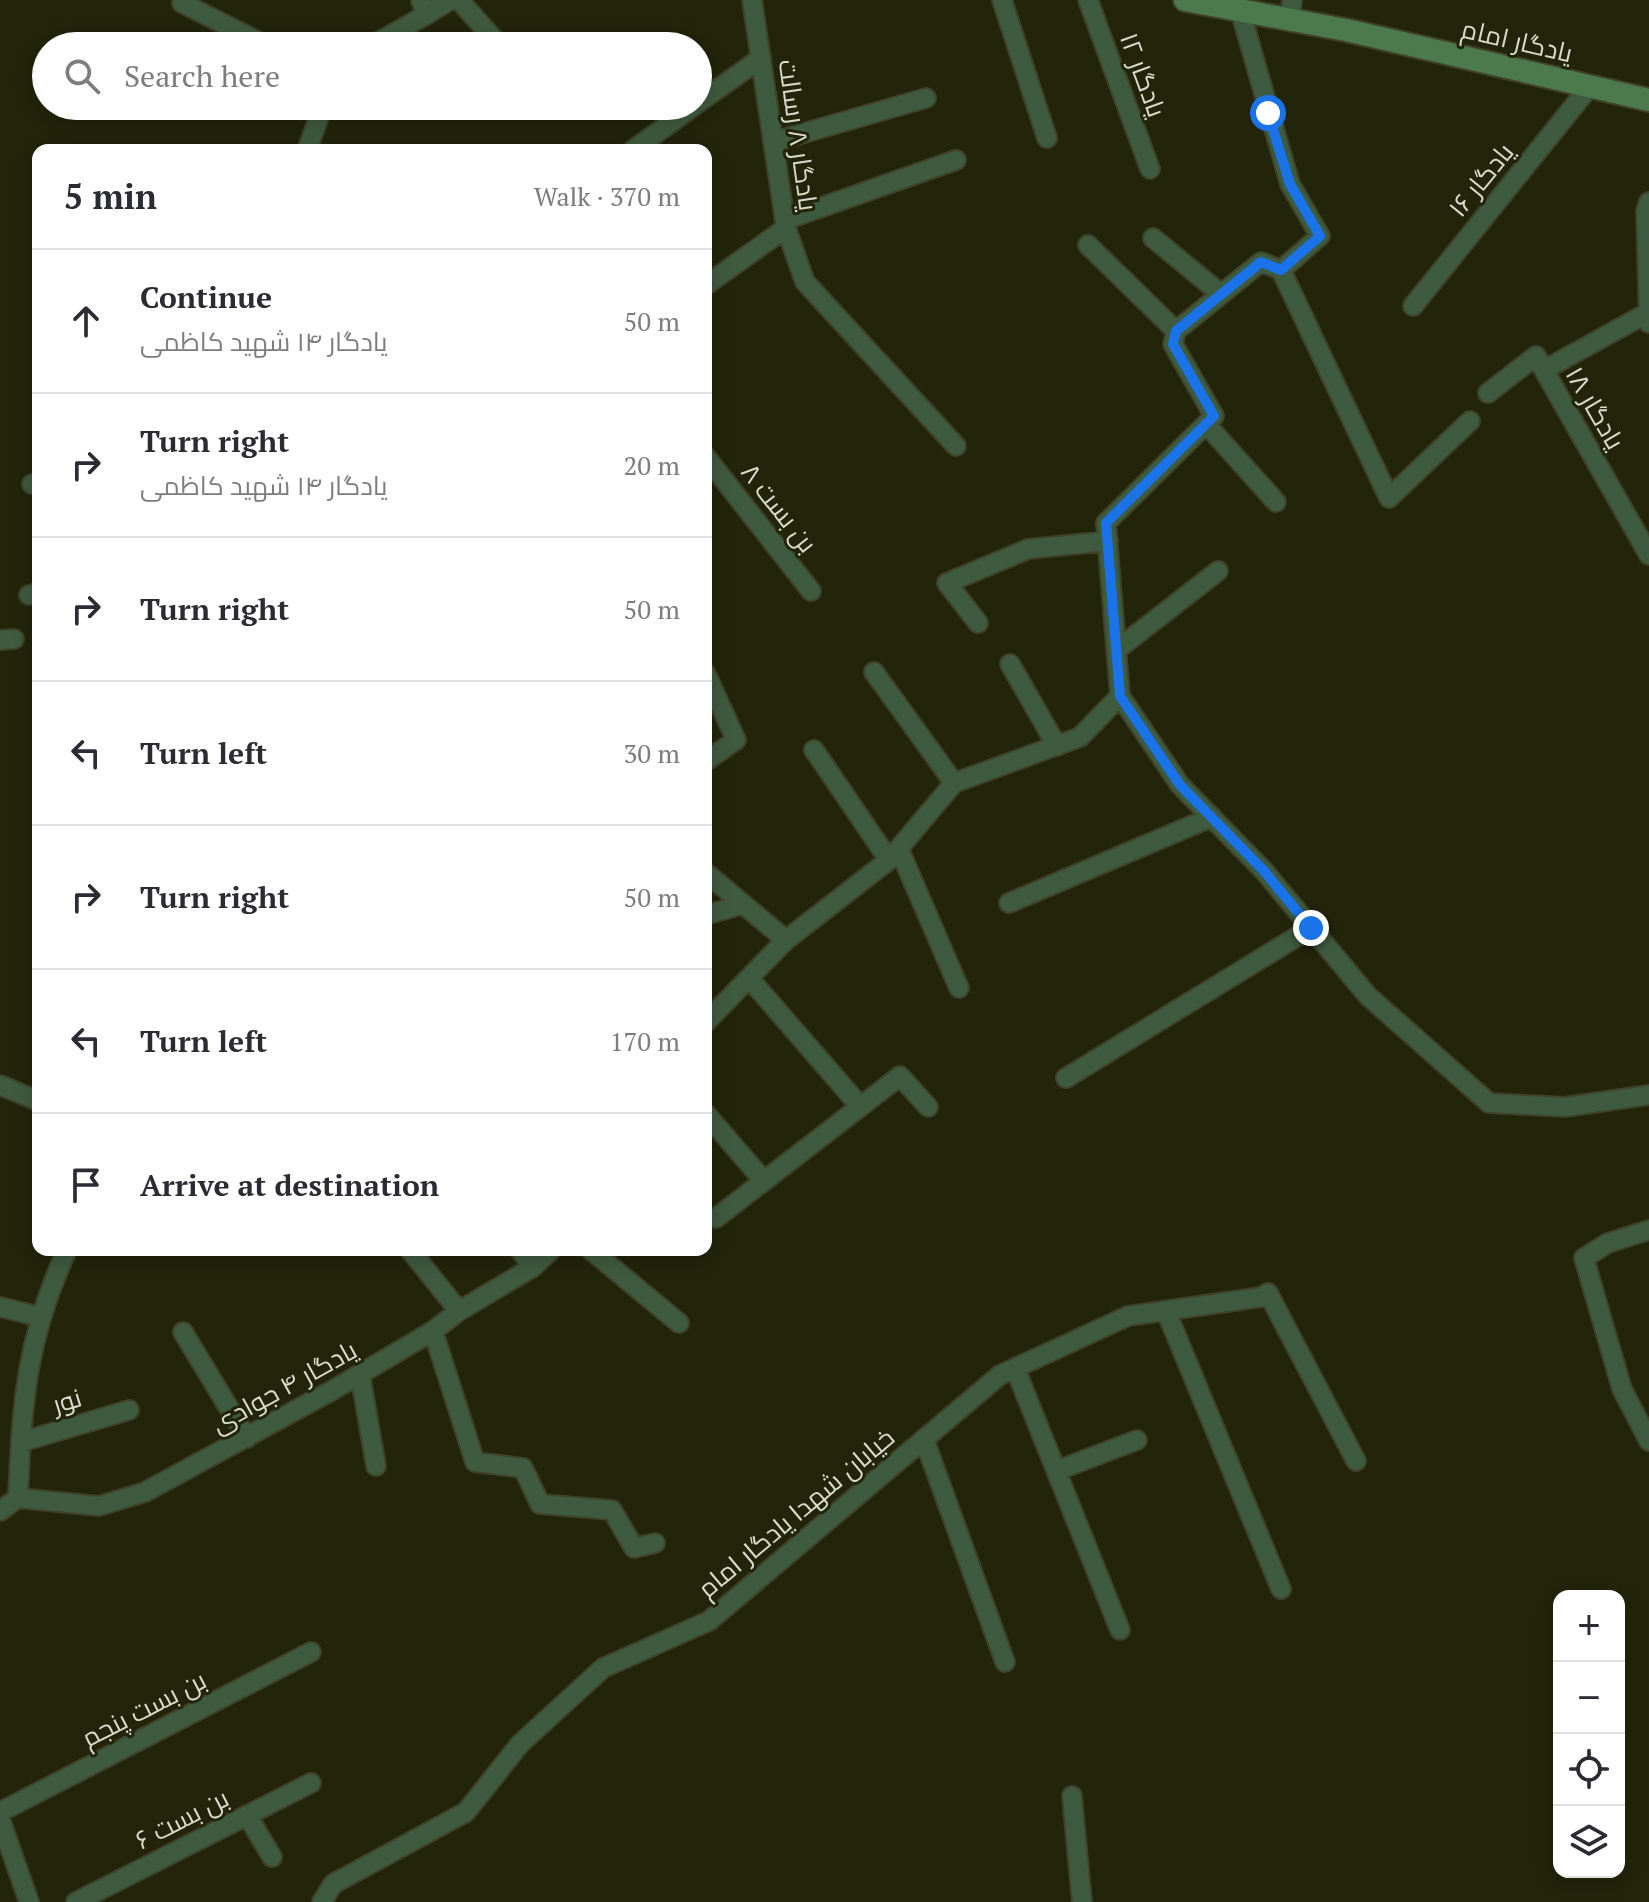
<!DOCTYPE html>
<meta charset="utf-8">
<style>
body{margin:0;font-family:"PT Serif",Cairo,serif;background:#f7f7f7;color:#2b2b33}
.controls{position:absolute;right:24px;bottom:24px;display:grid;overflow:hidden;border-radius:16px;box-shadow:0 4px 20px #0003}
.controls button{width:72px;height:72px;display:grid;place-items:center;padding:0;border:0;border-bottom:2px solid #e1e1e2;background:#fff;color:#2b2b33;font:40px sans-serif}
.stop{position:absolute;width:24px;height:24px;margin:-18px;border:6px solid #1a73e8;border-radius:50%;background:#fff}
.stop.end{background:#1a73e8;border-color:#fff;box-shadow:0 2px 8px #0008}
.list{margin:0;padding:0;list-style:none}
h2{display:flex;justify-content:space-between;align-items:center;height:104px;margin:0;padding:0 32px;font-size:34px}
h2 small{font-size:26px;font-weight:400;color:#7c7c81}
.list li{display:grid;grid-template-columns:52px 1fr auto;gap:24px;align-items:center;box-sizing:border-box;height:144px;padding:0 32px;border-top:2px solid #e1e1e2}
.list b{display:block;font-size:30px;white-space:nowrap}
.list p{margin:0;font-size:26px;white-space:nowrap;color:#7c7c81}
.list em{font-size:26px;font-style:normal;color:#7c7c81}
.icon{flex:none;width:44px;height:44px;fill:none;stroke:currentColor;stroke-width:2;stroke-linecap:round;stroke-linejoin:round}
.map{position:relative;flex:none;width:1649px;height:1902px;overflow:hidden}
.search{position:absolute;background:#fff;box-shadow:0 4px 20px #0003;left:32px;top:32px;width:680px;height:88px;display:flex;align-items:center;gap:20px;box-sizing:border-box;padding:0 28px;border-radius:44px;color:#7c7c81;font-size:30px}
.panel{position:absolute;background:#fff;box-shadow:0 4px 20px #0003;left:32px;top:144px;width:680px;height:1112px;border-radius:16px}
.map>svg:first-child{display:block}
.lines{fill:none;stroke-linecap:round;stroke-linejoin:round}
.minor-casing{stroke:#3f4229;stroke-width:22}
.secondary-casing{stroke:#3f4229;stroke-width:26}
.minor{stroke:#3f5b3f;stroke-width:18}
.secondary{stroke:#4d7a4d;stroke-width:22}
.route{stroke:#1a73e8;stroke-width:10}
.labels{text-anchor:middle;stroke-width:6;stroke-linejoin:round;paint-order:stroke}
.street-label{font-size:26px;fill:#d9dccc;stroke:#22250a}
</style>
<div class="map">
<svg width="1649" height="1902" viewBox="0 0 1649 1902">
<rect width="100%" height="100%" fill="#22250a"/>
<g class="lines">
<g class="minor-casing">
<path id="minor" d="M459,0l41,46
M1002,0l45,138
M1088,0l62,169
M182,3l85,43
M1240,10l50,174 30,52 -39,34 108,228 81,-77
M426,15l24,-15
M1290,20l2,-20
M371,46l55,-31 -5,-15
M698,103l63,-45
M773,142l153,-44
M307,150l16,-44
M633,150l61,-44
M1649,202l-3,9 3,112
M785,220l171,-60
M786,228l19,54 151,164
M1153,238l68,56
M706,285l80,-57 -34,-228
M1413,306l177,-220
M1176,331l85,-69 20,8
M1544,370l103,-57
M1488,393l48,-37 113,199
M1206,424l70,78
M706,457l105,134
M32,484l6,-1
M29,595l9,-2
M978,623l-31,-40 81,-34 80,-8
M0,640l14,-1
M1119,648l99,-77
M1010,664l47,82
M874,672l80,111
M706,674l30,66 -30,21
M1120,696l60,89 84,86 104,125 121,107 76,4 84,-12
M814,750l75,110
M899,849l60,139
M706,873l80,67 -80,82
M1009,903l203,-86
M706,915l37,-11
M786,940l103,-80 65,-77 126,-46 40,-41 -14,-173 108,-107 -41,-72 3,-13 -88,-86
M749,978l110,127
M1066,1078l245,-150
M0,1085l38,16
M706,1114l58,67
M716,1218l184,-142 28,31
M1649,1230l-41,13 -24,15 38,131 27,52
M410,1250l49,61
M520,1250l13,17
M591,1250l88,73
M1268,1293l88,168
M0,1307l41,10
M1166,1311l115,278
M433,1331l42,131 48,6 17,36 72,6 22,38 21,-5
M183,1332l64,106
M1015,1368l105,262
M360,1374l16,92
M924,1439l81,223
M21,1442l108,-32
M1056,1471l81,-31
M18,1498l81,8 46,-14 188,-102 100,-59 26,-20 74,-44 18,-17
M18,1498c4,-95 8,-159 49,-248
M0,1511l18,-13
M1072,1796l10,106
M0,1812l311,-160
M247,1815l25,42
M0,1819l29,83
M76,1902l235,-119
M322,1902l11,-18 133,-72 54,-68 83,-76 106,-47 291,-246 128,-59 134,-19 6,-4"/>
</g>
<g class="secondary-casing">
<path id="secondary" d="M1185,0l161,30 303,70"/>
</g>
<use href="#minor" class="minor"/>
<use href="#secondary" class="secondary"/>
</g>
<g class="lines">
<path class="route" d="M1268,113l22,71 30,52 -39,34 -20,-8 -85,69 -3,13 41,72 -108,107 14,173 60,89 84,86 47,57"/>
</g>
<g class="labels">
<g class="street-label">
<text transform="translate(1517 41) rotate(13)" y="9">یادگار امام</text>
<text transform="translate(1143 75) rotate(70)" y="9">یادگار ۱۲</text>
<text transform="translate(798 135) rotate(82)" y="9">یادگار ۸ رسالت</text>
<text transform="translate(1481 180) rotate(-51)" y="9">یادگار ۱۶</text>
<text transform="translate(1595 408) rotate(60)" y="9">یادگار ۱۸</text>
<text transform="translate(779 508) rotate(52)" y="9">بن بست ۸</text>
<text transform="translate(284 1387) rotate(-29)" y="9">یادگار ۴ جوادی</text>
<text transform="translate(67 1401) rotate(-17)" y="9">نور</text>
<text transform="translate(796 1513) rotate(-40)" y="9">خیابان شهدا یادگار امام</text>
<text transform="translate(144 1709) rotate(-27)" y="9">بن بست پنجم</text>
<text transform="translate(182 1819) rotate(-27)" y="9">بن بست ۶</text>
</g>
</g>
</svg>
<div class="controls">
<button>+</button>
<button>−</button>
<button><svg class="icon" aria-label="locate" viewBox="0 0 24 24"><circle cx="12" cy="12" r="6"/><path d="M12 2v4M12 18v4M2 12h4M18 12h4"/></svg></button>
<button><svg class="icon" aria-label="layers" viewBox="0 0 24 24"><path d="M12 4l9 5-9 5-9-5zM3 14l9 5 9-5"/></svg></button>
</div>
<div class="stop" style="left:1268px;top:113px"></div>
<div class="stop end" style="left:1311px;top:928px"></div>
<div class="search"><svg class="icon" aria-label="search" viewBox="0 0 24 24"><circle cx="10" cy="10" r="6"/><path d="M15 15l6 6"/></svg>Search here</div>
<section class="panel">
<h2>5 min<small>Walk · 370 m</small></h2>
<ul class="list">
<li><svg class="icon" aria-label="ahead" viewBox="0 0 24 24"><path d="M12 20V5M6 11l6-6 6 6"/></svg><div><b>Continue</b><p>یادگار ۱۴ شهید کاظمی</p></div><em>50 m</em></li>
<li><svg class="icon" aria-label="right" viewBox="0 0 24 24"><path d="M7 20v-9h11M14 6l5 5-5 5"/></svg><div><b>Turn right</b><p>یادگار ۱۴ شهید کاظمی</p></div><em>20 m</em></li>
<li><svg class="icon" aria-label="right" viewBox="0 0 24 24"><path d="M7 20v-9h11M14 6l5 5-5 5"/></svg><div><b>Turn right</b></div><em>50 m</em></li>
<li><svg class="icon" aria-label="left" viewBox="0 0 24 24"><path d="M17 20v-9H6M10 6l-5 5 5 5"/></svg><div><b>Turn left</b></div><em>30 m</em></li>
<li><svg class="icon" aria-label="right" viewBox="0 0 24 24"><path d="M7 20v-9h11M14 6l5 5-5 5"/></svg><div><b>Turn right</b></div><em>50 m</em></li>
<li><svg class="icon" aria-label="left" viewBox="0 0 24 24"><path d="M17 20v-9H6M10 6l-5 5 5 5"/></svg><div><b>Turn left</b></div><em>170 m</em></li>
<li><svg class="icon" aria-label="arrive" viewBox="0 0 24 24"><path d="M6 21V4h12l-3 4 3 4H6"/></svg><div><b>Arrive at destination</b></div></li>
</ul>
</section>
</div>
